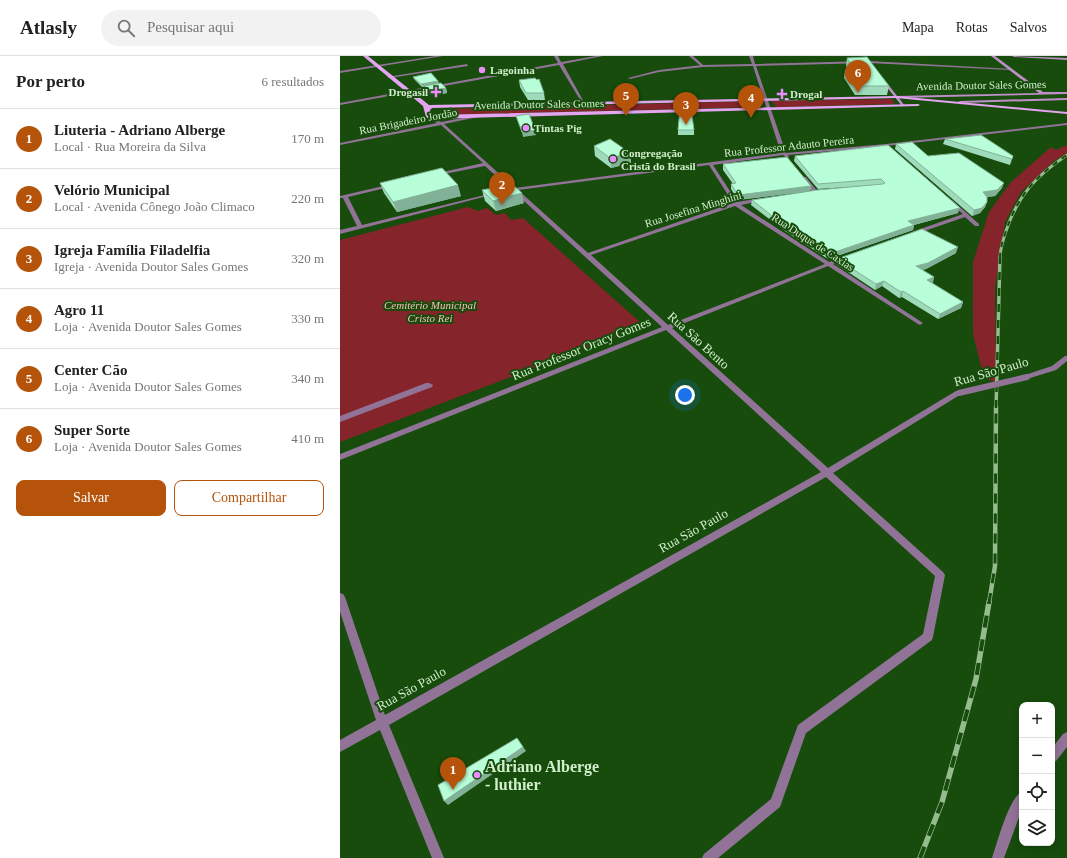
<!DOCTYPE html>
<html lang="pt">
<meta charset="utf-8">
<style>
body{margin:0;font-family:Georgia,serif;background:#f2f2f2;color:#222}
.controls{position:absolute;right:12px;bottom:12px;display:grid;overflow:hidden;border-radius:8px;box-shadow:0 2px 10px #0003}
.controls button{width:36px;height:36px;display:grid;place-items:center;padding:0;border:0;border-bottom:1px solid #e0e0e0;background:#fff;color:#222;font:20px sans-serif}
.you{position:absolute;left:345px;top:339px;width:14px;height:14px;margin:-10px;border:3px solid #fff;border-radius:50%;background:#1a73e8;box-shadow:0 0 0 6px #1a73e833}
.badge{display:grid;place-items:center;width:26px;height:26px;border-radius:50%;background:#b45309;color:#fff;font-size:13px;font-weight:700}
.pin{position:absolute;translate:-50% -33px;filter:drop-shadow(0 1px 2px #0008)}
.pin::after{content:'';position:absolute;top:21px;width:14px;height:12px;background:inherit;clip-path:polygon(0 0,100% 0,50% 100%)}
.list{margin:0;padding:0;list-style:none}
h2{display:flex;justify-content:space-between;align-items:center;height:52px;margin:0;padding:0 16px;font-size:17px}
h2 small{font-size:13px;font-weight:400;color:#767676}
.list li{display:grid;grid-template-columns:26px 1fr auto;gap:12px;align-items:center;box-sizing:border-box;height:60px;padding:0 16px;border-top:1px solid #e0e0e0}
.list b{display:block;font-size:15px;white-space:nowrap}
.list p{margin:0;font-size:13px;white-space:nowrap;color:#767676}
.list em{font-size:13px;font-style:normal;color:#767676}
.actions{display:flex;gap:8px;padding:12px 16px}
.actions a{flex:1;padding:9px 0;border:1px solid #b45309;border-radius:8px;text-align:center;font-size:14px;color:#b45309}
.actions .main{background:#b45309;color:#fff}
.icon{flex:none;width:22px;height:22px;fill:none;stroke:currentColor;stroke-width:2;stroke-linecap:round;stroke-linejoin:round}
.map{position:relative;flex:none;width:727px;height:802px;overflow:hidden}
header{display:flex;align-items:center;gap:24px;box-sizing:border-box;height:56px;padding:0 20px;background:#fff;border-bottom:1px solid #e0e0e0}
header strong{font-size:19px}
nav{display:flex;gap:22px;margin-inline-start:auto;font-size:14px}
.search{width:280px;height:36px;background:#f2f2f2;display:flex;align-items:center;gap:10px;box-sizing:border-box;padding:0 14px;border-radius:22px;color:#767676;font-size:15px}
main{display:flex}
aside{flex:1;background:#fff}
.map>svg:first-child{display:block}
.green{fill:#85242b}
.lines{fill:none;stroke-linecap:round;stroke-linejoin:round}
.service{fill:#927398;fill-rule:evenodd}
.minor{fill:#927398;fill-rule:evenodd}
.secondary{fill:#c08fca;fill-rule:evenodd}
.primary{fill:#e4a4f1;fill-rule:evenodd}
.rail-far3-casing{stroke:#96bb8f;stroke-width:3}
.rail-far2-casing{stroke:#96bb8f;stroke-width:3.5}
.rail-far1-casing{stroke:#96bb8f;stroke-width:4.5}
.rail-casing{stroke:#96bb8f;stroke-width:5.5}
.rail-far3{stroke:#174c0c;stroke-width:2;stroke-dasharray:5.5;stroke-linecap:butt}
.rail-far2{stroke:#174c0c;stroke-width:2.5;stroke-dasharray:8;stroke-linecap:butt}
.rail-far1{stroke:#174c0c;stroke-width:3;stroke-dasharray:10;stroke-linecap:butt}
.rail{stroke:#174c0c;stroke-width:4;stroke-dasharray:12;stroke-linecap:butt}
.minor-bridge{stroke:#927398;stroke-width:6}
.wall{fill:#9edbbb}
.shaded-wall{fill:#81b298}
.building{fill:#b8ffd9;stroke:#81b298}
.poi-dot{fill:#ea8dfd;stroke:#174c0c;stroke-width:1.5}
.labels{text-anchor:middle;stroke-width:4;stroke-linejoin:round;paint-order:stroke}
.far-poi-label{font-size:11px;font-weight:bold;fill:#d1eecc;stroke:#174c0c;text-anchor:start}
.far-street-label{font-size:11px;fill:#d1eecc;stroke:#174c0c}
.far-park-label{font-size:11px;font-style:italic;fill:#fdbfbd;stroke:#174c0c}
.street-label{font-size:13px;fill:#d1eecc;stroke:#174c0c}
.near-poi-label{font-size:16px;font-weight:bold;fill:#d1eecc;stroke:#174c0c;text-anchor:start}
</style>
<header>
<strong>Atlasly</strong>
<div class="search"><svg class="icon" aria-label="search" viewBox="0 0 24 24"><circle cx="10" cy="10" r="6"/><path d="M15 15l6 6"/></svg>Pesquisar aqui</div>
<nav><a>Mapa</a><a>Rotas</a><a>Salvos</a></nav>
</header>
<main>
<aside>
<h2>Por perto<small>6 resultados</small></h2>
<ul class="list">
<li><span class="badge">1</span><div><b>Liuteria - Adriano Alberge</b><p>Local · Rua Moreira da Silva</p></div><em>170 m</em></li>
<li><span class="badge">2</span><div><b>Velório Municipal</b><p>Local · Avenida Cônego João Climaco</p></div><em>220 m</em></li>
<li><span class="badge">3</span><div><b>Igreja Família Filadelfia</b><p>Igreja · Avenida Doutor Sales Gomes</p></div><em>320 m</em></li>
<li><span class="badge">4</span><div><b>Agro 11</b><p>Loja · Avenida Doutor Sales Gomes</p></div><em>330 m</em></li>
<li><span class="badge">5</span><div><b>Center Cão</b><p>Loja · Avenida Doutor Sales Gomes</p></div><em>340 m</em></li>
<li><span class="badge">6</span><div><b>Super Sorte</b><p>Loja · Avenida Doutor Sales Gomes</p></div><em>410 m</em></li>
</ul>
<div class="actions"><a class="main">Salvar</a><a>Compartilhar</a></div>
</aside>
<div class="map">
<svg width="727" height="802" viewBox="0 0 727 802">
<rect width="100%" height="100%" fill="#174c0c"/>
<path class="green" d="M552,43l3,5 -119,3 -4,-6z
M417,45l2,6 -281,7 -27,1 -3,-6z
M727,89v8l-13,8 -33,31 -16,30 -10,65 1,95 -12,-4 -11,-44v-72l16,-50 22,-30 40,-35 5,3z
M128,151l10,4 9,-3 9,7 9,-2 6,7 12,-2 119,106 -5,5 -297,113v-202z"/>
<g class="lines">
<path class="service" d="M127,8l1,2 -79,12 -2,-1z
M362,9l1,2 -44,5 -29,7 -2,-1 31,-8z
M86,327h3l4,2 -1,2 -92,35v-6z"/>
<path class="minor" d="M95,0h8l-103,17v-2z
M214,0h4l3,6 35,-6h7l-40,8 22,40 -3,-1 -23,-38 -219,40v-2l218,-40z
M349,0h4l10,9 49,-1 -3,-8h4l2,8 114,-3 143,8 -2,1 -141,-7 -113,3 30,87 100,-9 181,-21v2l-181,21 -98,9 1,2 -2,1 -4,-3 -70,10 24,37 25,-4 3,2 -24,5 88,57 16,-6h4v2l-16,6 90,59 -3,2 -2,-1 -90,-58 -156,62 156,140 128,-77h6l1,2 -130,80 110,99 2,3 -12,62 -1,3 -126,93 -26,74 -62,51h-16l2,-4 67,-55 27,-74 125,-91 12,-58 -109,-99 -437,248 55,133h-12l-52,-128 -40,22v-12l36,-20 -36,-108v-19l3,1 2,3 40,118 436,-243 -155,-142 -326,130v-6l322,-127 -149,-136h-5v-2h2l-25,-23 -51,10v-2l49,-11 -42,-38 -101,20v-2l97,-20 -9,-5 1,-2 12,6 37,-7v2l-34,7 71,64 266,-35 -28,-87 -51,1zM369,109l24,38 -145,50 -70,-63zM395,150l90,58 -157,61 -77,-70z
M462,121h4l12,15v2h-4l-12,-15z
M52,128l2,1v1l-46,11 14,28 131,-32 2,1 -155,40v-4l17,-4 -14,-28h-3v-2z
M612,144l27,24v2h-4l-10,-9 -49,17h-4v-2l51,-18 -13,-11v-2z
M725,300h2v5l-11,9 -29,9 -4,-2 2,-2 27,-9z
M727,676v15l-11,14 -4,2v-15l11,-14z
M682,736v17l-18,49h-12c5,-14 17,-61 30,-66z"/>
<path class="secondary" d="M651,0h4l48,36h24v2l-168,4 5,7 -2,1 -21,-26 3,-1 13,17 142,-3z
M672,0l55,2v2l-53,-3z
M727,42v2l-107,3 -2,-1 2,-1z"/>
<path class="primary" d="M23,0h5l61,49 467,-9 171,16v2l-171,-16 -464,10 -2,2 1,5 487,-11 2,1 -2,1 -489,13 -3,-2 -3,-11z"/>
<g class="rail-far3-casing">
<path id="rail-far3" d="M660,202c0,-9 3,-18 6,-27 12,-36 30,-55 61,-76"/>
</g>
<g class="rail-far2-casing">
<path id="rail-far2" d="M656,352l4,-151"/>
</g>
<g class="rail-far1-casing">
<path id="rail-far1" d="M649,547l6,-37 1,-159"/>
</g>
<g class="rail-casing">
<path id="rail" d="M580,802l22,-56 34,-123 13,-77"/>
</g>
<use href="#rail-far3" class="rail-far3"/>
<use href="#rail-far2" class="rail-far2"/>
<use href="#rail-far1" class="rail-far1"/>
<use href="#rail" class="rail"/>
<path class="minor-bridge" d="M619,337l68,-16"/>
</g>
<path class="wall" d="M507,2l42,28 -2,9h-32l-11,-17 1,-8h3l-2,-4z
M73,21l25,4 1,2 -17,4 -8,-8z
M179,24l25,13 1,7h-17l-8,-13z
M85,30l21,2 1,5 -12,2 -6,-1 -3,-3z
M338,74h16v5h-16z
M605,83l68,17 -3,9 -67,-21z
M556,88l32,12 74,32 -7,8 -8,1v5l-2,5 -5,6 -8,3 -77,-67z
M548,89l70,68 -44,12 -1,5 -85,29 -43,-28 -34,-26 1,-5 128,-15 -62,4 -24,-28 1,-5z
M254,90l36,7 1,10 -20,5 -16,-12z
M383,108l88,22 -1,5 -72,9 -7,-11v-5h2l-10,-14z
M40,127l81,13 -64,16 -13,-19z
M142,134l42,13 -28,8 -11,-10z
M616,197l-30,16 -4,1 12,7 -2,6 31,19 -2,6 -23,11 -36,-22 -3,1 -17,-12 -7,4 -39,-26 1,-5z"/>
<path class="shaded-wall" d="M98,25l1,2 -17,4 -1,-3z
M106,32l1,5 -12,2 -2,-5z
M195,74l1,5 -13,2 -1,-5z
M290,97l1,10 -20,5 -1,-10z
M664,127l-2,5 -7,8 -14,2 2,-6z
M118,129l3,11 -64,16 -4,-10z
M471,130l-1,5 -72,9v-5z
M182,137l2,10 -28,8 -3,-10z
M647,146l-2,5 -5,6 -8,3 2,-6z
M620,152l-2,5 -52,14 2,-6z
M574,169l-1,5 -85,29 1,-5z
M618,191l-2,6 -30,16 -12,3 2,-6z
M594,221l-1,6 -7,3 1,-6z
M544,225l-2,5 -7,4 1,-6z
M563,235l-1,6 -3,1 2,-6z
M623,246l-2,6 -23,11 2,-5z
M177,682l9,13 -78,54 -4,-4z"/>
<path class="building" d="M527,1l22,29h-33l-11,-16h9l-7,-12z
M91,17l7,8 -17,3 -8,-7z
M195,22l2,2 2,-1 5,14h-18l-7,-13z
M101,27l5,5 -13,2h-5l-3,-4z
M340,53h11l3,21h-16z
M189,58l6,16 -13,2 -6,-16z
M641,79l32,21 -1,3 -67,-20z
M270,83l20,14 -20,5 -16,-12z
M572,86l16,14 31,-3 45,30 -7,7 -14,2 4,5v5l-5,6 -8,2 -78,-66z
M548,89l72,63 -52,13 6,4 -85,29 -44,-28 -33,-26 65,-10 66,-6 2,-1 -4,-4 -63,5 -23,-28z
M447,101l24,29 -73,9 -7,-11 5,-1 -13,-19z
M102,112l16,17 -65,17 -13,-19z
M172,128l10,9 -29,8 -11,-11z
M582,173l36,18 -30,16 -12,3 18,11 -7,3 36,22 -23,12 -37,-23 -2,1 -17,-11 -8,3 -39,-25z
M177,682l6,9 -79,54 -6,-16z"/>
<g class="poi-dot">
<circle cx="142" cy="14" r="4"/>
<path d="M94 30h4v4h4v4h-4v4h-4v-4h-4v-4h4z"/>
<path d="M440 32h4v4h4v4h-4v4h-4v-4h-4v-4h4z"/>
<circle cx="186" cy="72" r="4"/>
<circle cx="273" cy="103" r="4"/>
<circle cx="137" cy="719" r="4"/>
</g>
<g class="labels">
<g class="far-poi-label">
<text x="150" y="18">Lagoinha</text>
<text x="88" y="40" text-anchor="end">Drogasil</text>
<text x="450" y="42">Drogal</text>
<text x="194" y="76">Tintas Pig</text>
<text x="281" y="101">Congregação<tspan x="281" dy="13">Cristã do Brasil</tspan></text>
</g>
<g class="far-street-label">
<text transform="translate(641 29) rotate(-1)" y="4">Avenida Doutor Sales Gomes</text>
<text transform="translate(199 48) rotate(-1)" y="4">Avenida Doutor Sales Gomes</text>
<text transform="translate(68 65) rotate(-11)" y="4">Rua Brigadeiro Jordão</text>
<text transform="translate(449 90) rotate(-6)" y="4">Rua Professor Adauto Pereira</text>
<text transform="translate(353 153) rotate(-17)" y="4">Rua Josefina Minghini</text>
<text transform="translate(473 186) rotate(33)" y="4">Rua Duque de Caxias</text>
</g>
<g class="far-park-label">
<text x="90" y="253">Cemitério Municipal<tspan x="90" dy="13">Cristo Rei</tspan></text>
</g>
<g class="street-label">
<text transform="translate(359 284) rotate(42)" y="5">Rua São Bento</text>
<text transform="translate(241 292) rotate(-22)" y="5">Rua Professor Oracy Gomes</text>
<text transform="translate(651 315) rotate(-16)" y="5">Rua São Paulo</text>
<text transform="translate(353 474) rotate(-29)" y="5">Rua São Paulo</text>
<text transform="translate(71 632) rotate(-29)" y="5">Rua São Paulo</text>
</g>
<g class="near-poi-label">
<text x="145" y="716">Adriano Alberge<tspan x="145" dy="18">- luthier</tspan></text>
</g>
</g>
</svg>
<div class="controls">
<button>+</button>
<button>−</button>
<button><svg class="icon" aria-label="locate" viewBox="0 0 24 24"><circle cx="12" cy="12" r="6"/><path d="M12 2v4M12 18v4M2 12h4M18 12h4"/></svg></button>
<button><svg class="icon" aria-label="layers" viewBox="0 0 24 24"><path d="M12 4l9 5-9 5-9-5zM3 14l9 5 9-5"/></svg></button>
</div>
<div class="you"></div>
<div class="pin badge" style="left:113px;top:734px">1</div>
<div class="pin badge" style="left:162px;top:149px">2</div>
<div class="pin badge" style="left:346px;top:69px">3</div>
<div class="pin badge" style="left:411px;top:62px">4</div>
<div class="pin badge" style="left:286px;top:60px">5</div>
<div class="pin badge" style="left:518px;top:37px">6</div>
</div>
</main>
